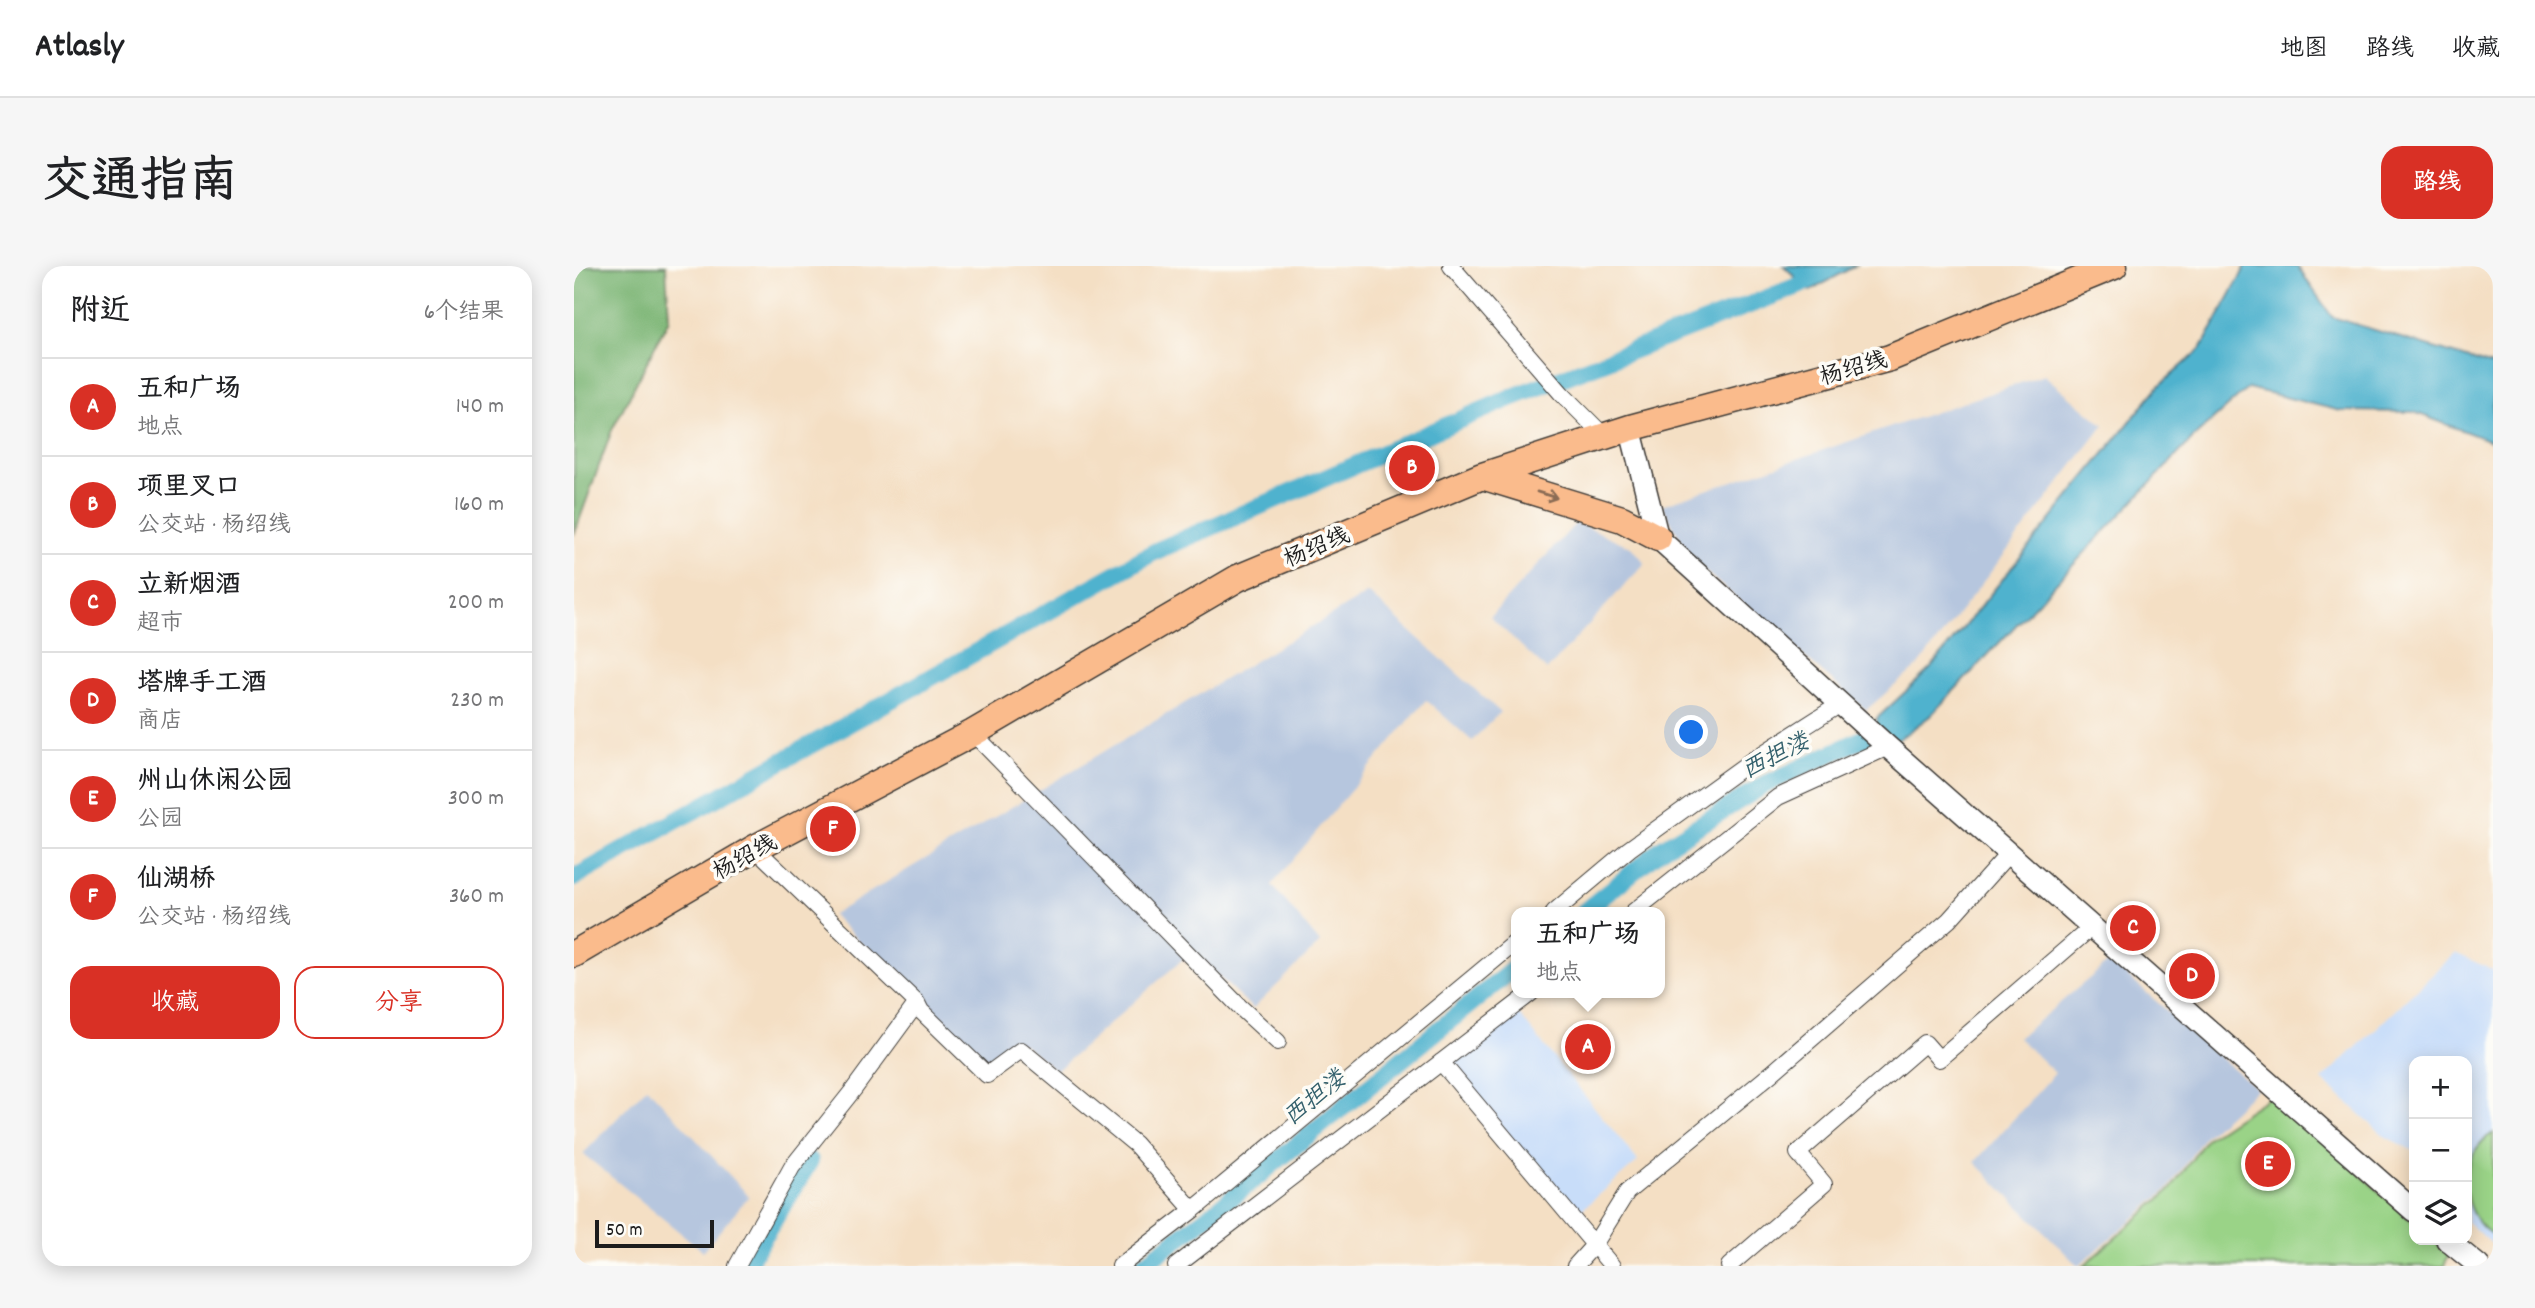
<!DOCTYPE html>
<html lang="zh">
<meta charset="utf-8">
<style>
body{margin:0;font-family:Dekko,"LXGW WenKai TC",sans-serif;background:#f6f6f6;color:#202124}
.controls{position:absolute;right:21px;bottom:21px;display:grid;overflow:hidden;border-radius:14px;box-shadow:0 4px 18px #0003}
.controls button{width:63px;height:63px;display:grid;place-items:center;padding:0;border:0;border-bottom:2px solid #e0e0e0;background:#fff;color:#202124;font:35px sans-serif}
.scale{position:absolute;left:21px;bottom:18px;width:119px;box-sizing:border-box;padding-left:7px;border:4px solid #1c1c1c;border-top:0;font-size:19px;line-height:24px;white-space:nowrap;color:#1c1c1c;-webkit-text-stroke:5px #fdfcf7;paint-order:stroke}
.you{position:absolute;left:1118px;top:467px;width:24px;height:24px;margin:-18px;border:5px solid #fff;border-radius:50%;background:#1a73e8;box-shadow:0 0 0 10px #1a73e833}
.badge{display:grid;place-items:center;width:46px;height:46px;border-radius:50%;background:#d93025;color:#fff;font-size:23px;font-weight:700}
.pin{position:absolute;translate:-50% -50%;border:4px solid #fff;box-shadow:0 2px 7px #0006}
.popup{position:absolute;left:937px;top:641px;width:154px;height:91px;box-sizing:border-box;display:grid;place-content:center;border-radius:14px;background:#fff;filter:drop-shadow(0 2px 5px #0005);font-size:23px;white-space:nowrap;color:#757577}
.popup b{font-size:26px;color:#202124}
.popup::after{content:'';position:absolute;left:50%;top:100%;margin-left:-14px;border:14px solid transparent;border-top-color:#fff}
.list{margin:0;padding:0;list-style:none}
h2{display:flex;justify-content:space-between;align-items:center;height:91px;margin:0;padding:0 28px;font-size:30px}
h2 small{font-size:23px;font-weight:400;color:#757577}
.list li{display:grid;grid-template-columns:46px 1fr auto;gap:21px;align-items:center;box-sizing:border-box;height:98px;padding:0 28px;border-top:2px solid #e0e0e0}
.list b{display:block;font-size:26px;white-space:nowrap}
.list p{margin:0;font-size:23px;white-space:nowrap;color:#757577}
.list em{font-size:23px;font-style:normal;color:#757577}
.actions{display:flex;gap:14px;padding:21px 28px}
.actions a{flex:1;padding:16px 0;border:2px solid #d93025;border-radius:21px;text-align:center;font-size:24px;color:#d93025}
.actions .main{background:#d93025;color:#fff}
.icon{flex:none;width:38px;height:38px;fill:none;stroke:currentColor;stroke-width:2;stroke-linecap:round;stroke-linejoin:round}
.map{position:relative;flex:none;width:1919px;height:1000px;overflow:hidden;border-radius:21px}
header{display:flex;align-items:center;gap:42px;box-sizing:border-box;height:98px;padding:0 35px;background:#fff;border-bottom:2px solid #e0e0e0}
header strong{font-size:33px}
nav{display:flex;gap:38px;margin-inline-start:auto;font-size:24px}
.intro{display:flex;align-items:center;justify-content:space-between;box-sizing:border-box;height:168px;padding:0 42px}
h1{margin:0;font-size:49px}
.button{padding:18px 32px;border-radius:21px;background:#d93025;color:#fff;font-size:24px;font-weight:700}
main{display:flex;gap:42px;padding:0 42px}
aside{flex:1;background:#fff;border-radius:21px;box-shadow:0 4px 18px #0003}
.map>svg:first-child{display:block}
.built{fill:#c8ddf9}
.industrial{fill:#b6c6de}
.green{fill:#9ad387;stroke:#5b7852;stroke-width:2}
.forest{fill:#7bb574;stroke:#4c6848;stroke-width:2}
.water{fill:#4fb2ce;stroke:#366775;stroke-width:2}
.lines{fill:none;stroke-linecap:round;stroke-linejoin:round}
.canal{stroke:#4fb2ce;stroke-width:18}
.minor-casing{stroke:#3c3935;stroke-width:18}
.tertiary-casing{stroke:#3c3935;stroke-width:24}
.primary-casing{stroke:#3c3935;stroke-width:29}
.minor{stroke:#fff;stroke-width:16}
.tertiary{stroke:#fff;stroke-width:21}
.primary{stroke:#fabb8c;stroke-width:26}
.oneway{stroke:#8b6c54}
.labels{text-anchor:middle;stroke-width:7;stroke-linejoin:round;paint-order:stroke}
.street-label{font-size:23px;fill:#1c1c1c;stroke:#fdfcf7}
.water-label{font-size:24px;font-style:italic;fill:#33606c;stroke:#fdfcf7}
</style>
<header>
<strong>Atlasly</strong>
<nav><a>地图</a><a>路线</a><a>收藏</a></nav>
</header>
<div class="intro"><h1>交通指南</h1><a class="button">路线</a></div>
<main>
<aside>
<h2>附近<small>6个结果</small></h2>
<ul class="list">
<li><span class="badge">A</span><div><b>五和广场</b><p>地点</p></div><em>140 m</em></li>
<li><span class="badge">B</span><div><b>项里叉口</b><p>公交站 · 杨绍线</p></div><em>160 m</em></li>
<li><span class="badge">C</span><div><b>立新烟酒</b><p>超市</p></div><em>200 m</em></li>
<li><span class="badge">D</span><div><b>塔牌手工酒</b><p>商店</p></div><em>230 m</em></li>
<li><span class="badge">E</span><div><b>州山休闲公园</b><p>公园</p></div><em>300 m</em></li>
<li><span class="badge">F</span><div><b>仙湖桥</b><p>公交站 · 杨绍线</p></div><em>360 m</em></li>
</ul>
<div class="actions"><a class="main">收藏</a><a>分享</a></div>
</aside>
<div class="map">
<svg width="1919" height="1000" viewBox="0 0 1919 1000">
<rect width="100%" height="100%" fill="#fdfcf7"/>
<filter id="ink" filterUnits="userSpaceOnUse"><feTurbulence type="fractalNoise" baseFrequency=".0143" numOctaves="2"/><feDisplacementMap in="SourceGraphic" scale="14" xChannelSelector="R" yChannelSelector="G"/><feConvolveMatrix kernelMatrix="1 2 1 2 8 2 1 2 1" color-interpolation-filters="sRGB"/></filter>
<filter id="wash" filterUnits="userSpaceOnUse"><feTurbulence type="fractalNoise" baseFrequency=".00686" numOctaves="4" result="noise"/><feDisplacementMap in="SourceGraphic" scale="28" xChannelSelector="R" yChannelSelector="G"/><feGaussianBlur stdDeviation="1.57" result="paint"/><feColorMatrix in="noise" values="0 0 0 0 0 0 0 0 0 0 0 0 0 0 0 0 0 1.4 0 .05"/><feComposite in="paint" operator="in"/></filter>
<g filter="url(#wash)">
<rect width="100%" height="100%" fill="#f4dfc4"/>
<path class="built" d="M1881,687l38,17v275l-26,-23v-161h-53v90l-28,-14 -64,-57z
M942,745l122,150 -62,54 -126,-149z"/>
<path class="industrial" d="M1470,109l60,50 -185,240 -53,45 -174,-150 -30,-55z
M1003,256l56,26 12,15 -98,107 -57,-53z
M794,327l132,119 -28,29 -46,-41 -154,185 48,58 -67,66 -61,-58 -136,120 -33,-27 -35,25 -156,-154z
M1536,695l147,128 -52,47 -37,53 -90,77 -103,-104 80,-89 -37,-35z
M73,821l102,109 -46,55 -120,-97z"/>
<path class="green" d="M1698,829l142,128v17h19l16,14 -5,12h-361l87,-76 37,-52z
M1919,867v71l-3,6 3,1v24c-37,-22 -36,-80 0,-102z"/>
<path class="forest" d="M0,0h92l3,53 -57,111 -38,105z"/>
<path class="water" d="M1210,0h71l-45,25z
M1672,0h51l35,51 161,49v76l-79,-30 -73,-1 -93,-23 -50,45 -268,283 -35,26 -19,-23 54,-50 228,-282 43,-38z"/>
<g class="lines">
<path class="canal" d="M0,612l582,-327 357,-154 290,-113
M1010,646l77,-63 103,-64 120,-56
M175,1000l3,-10 58,-95
M568,1000l77,-58 297,-241"/>
</g>
</g>
<g filter="url(#ink)">
<g class="lines">
<g class="minor-casing">
<path id="minor" d="M877,0l111,128 43,43
M399,467l268,275 37,34
M181,582l162,155 4,8 66,64 34,-25 114,94 58,66
M980,646l75,-63 122,-88 91,-58
M1059,646l145,-115 110,-50
M867,796l171,204
M163,1000l55,-99 62,-78 63,-86
M546,1000l73,-56 323,-268
M602,1000l355,-273
M1001,1000l19,-21 33,-53 145,-119 177,-153 61,-68
M1155,1000l95,-82 -26,-31 127,-110 14,16 154,-133"/>
</g>
<g class="tertiary-casing">
<path id="tertiary" d="M1056,162l28,110 230,209 526,464
M1873,974l32,26"/>
</g>
<g class="primary-casing">
<path id="primary" d="M908,210l140,43 36,19
M0,688l181,-106 218,-115 265,-155 244,-102 148,-48 260,-70 224,-92"/>
</g>
<use href="#minor" class="minor"/>
<use href="#tertiary" class="tertiary"/>
<use href="#primary" class="primary"/>
</g>
<defs><path id="oneway-shaft" d="M-6 0H5M1.5-3L5.5 0L1.5 3" fill="none" stroke-width="1.6" stroke-linecap="round" stroke-linejoin="round" transform="scale(1.75)"/></defs>
<use class="oneway" href="#oneway-shaft" transform="translate(973 229) rotate(17)"/>
</g>
<g class="labels">
<g class="street-label">
<text transform="translate(1279 101) rotate(-16)" y="8">杨绍线</text>
<text transform="translate(742 280) rotate(-23)" y="8">杨绍线</text>
<text transform="translate(170 590) rotate(-29)" y="8">杨绍线</text>
</g>
<g class="water-label">
<text transform="translate(1201 489) rotate(-27)" y="8">西担溇</text>
<text transform="translate(740 831) rotate(-39)" y="8">西担溇</text>
</g>
</g>
</svg>
<div class="controls">
<button>+</button>
<button>−</button>
<button><svg class="icon" aria-label="layers" viewBox="0 0 24 24"><path d="M12 4l9 5-9 5-9-5zM3 14l9 5 9-5"/></svg></button>
</div>
<div class="scale">50 m</div>
<div class="you"></div>
<div class="pin badge" style="left:1014px;top:781px">A</div>
<div class="popup"><b>五和广场</b>地点</div>
<div class="pin badge" style="left:838px;top:202px">B</div>
<div class="pin badge" style="left:1559px;top:662px">C</div>
<div class="pin badge" style="left:1618px;top:710px">D</div>
<div class="pin badge" style="left:1694px;top:898px">E</div>
<div class="pin badge" style="left:259px;top:563px">F</div>
</div>
</main>
